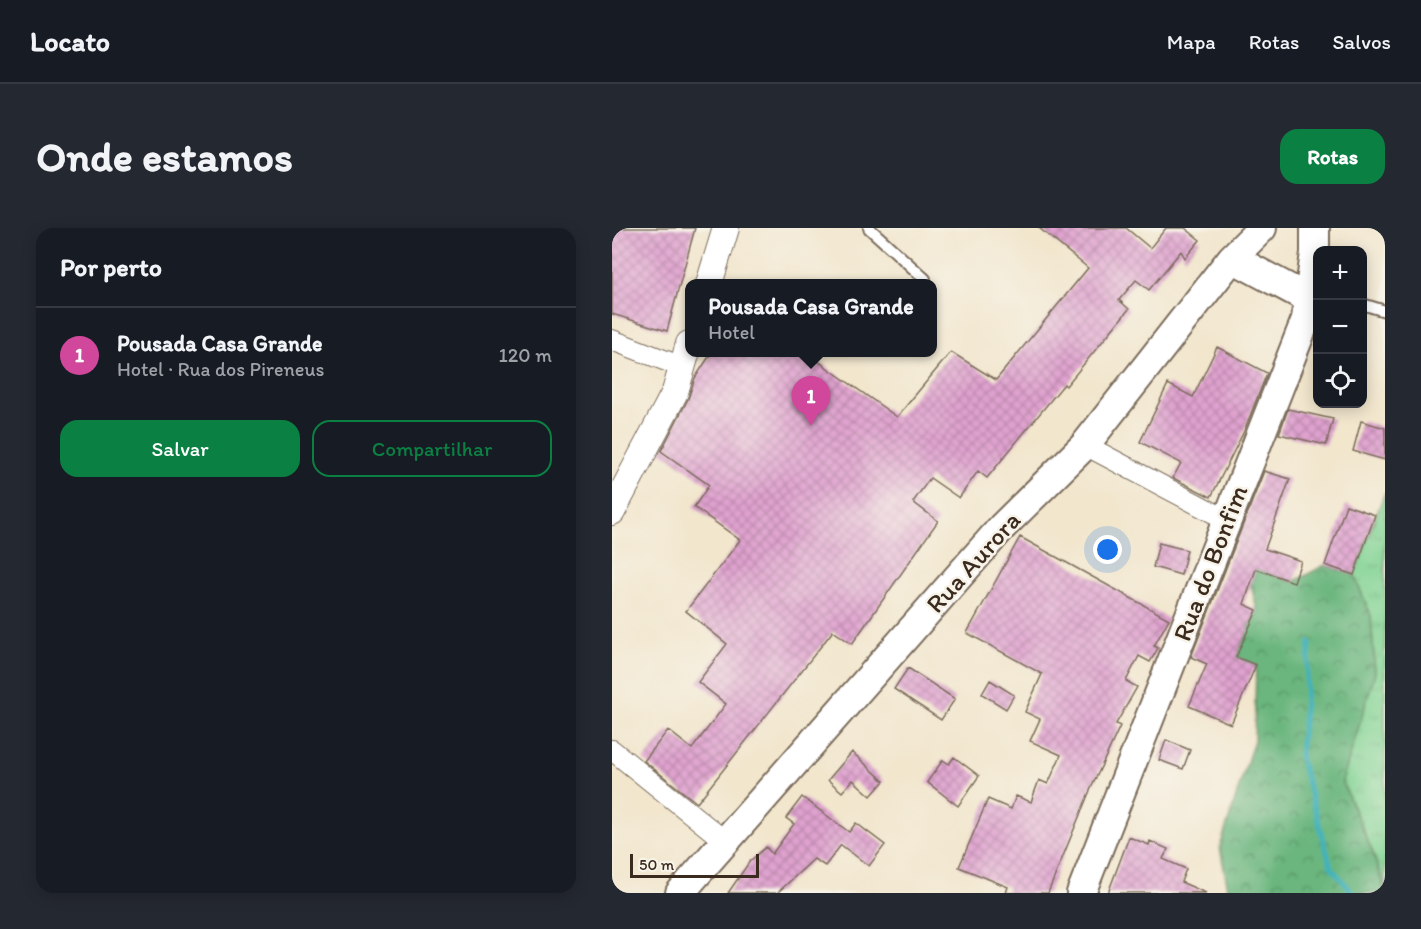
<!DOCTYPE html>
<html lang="pt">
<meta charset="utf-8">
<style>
body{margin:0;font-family:Itim,sans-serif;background:#242831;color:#f1f3f6}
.controls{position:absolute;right:18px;top:18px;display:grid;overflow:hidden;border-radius:12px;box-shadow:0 3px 15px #0003}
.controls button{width:54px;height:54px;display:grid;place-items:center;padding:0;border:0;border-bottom:2px solid #363941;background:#171b24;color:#f1f3f6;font:30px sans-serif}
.scale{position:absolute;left:18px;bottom:15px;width:129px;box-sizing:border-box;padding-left:6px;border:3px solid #3b2a1e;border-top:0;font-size:16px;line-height:21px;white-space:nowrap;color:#3b2a1e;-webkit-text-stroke:4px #f7f3e8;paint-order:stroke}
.you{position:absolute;left:496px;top:322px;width:21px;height:21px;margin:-15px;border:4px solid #fff;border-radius:50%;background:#1a73e8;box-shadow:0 0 0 9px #1a73e833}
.badge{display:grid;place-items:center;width:39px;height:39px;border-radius:50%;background:#0b8043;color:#fff;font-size:20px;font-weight:700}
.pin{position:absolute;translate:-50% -50px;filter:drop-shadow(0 2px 3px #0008)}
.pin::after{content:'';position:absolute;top:32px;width:21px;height:18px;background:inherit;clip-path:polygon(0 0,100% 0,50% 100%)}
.popup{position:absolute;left:73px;top:51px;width:252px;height:78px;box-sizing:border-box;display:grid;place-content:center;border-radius:12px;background:#171b24;filter:drop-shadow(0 2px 4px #0005);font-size:20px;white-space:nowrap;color:#9ea1a6}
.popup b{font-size:22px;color:#f1f3f6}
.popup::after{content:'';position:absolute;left:50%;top:100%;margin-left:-12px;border:12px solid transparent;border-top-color:#171b24}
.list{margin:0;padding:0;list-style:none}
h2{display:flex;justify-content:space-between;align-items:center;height:78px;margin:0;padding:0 24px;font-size:26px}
h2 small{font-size:20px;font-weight:400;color:#9ea1a6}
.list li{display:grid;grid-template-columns:39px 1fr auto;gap:18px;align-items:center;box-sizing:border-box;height:96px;padding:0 24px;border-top:2px solid #363941}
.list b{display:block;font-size:22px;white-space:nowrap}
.list p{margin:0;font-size:20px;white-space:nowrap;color:#9ea1a6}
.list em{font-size:20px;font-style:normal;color:#9ea1a6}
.actions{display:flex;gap:12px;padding:18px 24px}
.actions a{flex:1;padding:14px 0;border:2px solid #0b8043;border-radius:18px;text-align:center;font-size:21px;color:#0b8043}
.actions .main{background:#0b8043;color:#fff}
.icon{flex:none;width:33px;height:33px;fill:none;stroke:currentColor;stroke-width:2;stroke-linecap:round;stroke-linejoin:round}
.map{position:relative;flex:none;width:773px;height:665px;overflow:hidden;border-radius:18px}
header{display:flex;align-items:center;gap:36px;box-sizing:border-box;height:84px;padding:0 30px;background:#171b24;border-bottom:2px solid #363941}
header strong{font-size:28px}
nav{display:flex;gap:33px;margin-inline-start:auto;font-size:21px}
.intro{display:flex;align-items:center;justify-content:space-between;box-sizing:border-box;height:144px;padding:0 36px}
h1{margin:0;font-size:42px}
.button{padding:15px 27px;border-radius:18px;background:#0b8043;color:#fff;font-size:21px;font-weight:700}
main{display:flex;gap:36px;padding:0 36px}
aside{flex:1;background:#171b24;border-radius:18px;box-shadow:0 3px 15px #0003}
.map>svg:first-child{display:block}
.grass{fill:url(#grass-tufts);stroke:#5f7f5a;stroke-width:1.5}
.forest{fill:url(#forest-crowns);stroke:#52704e;stroke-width:1.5}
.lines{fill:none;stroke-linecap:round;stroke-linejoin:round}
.stream{stroke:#42b2bb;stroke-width:5}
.building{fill:url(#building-cross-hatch)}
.service-casing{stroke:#7b6c5b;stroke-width:14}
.minor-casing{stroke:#7b6c5b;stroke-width:22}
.tertiary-casing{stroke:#7b6c5b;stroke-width:28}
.secondary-casing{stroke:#7b6c5b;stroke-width:32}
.service{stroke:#fff;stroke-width:10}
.minor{stroke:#fff;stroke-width:20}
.tertiary{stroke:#fff;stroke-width:26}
.secondary{stroke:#fff;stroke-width:28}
.labels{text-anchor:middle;stroke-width:5;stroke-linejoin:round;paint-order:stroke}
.street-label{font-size:26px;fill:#3b2a1e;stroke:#f7f3e8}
</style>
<header>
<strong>Locato</strong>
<nav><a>Mapa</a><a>Rotas</a><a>Salvos</a></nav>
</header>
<div class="intro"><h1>Onde estamos</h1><a class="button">Rotas</a></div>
<main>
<aside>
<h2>Por perto<small></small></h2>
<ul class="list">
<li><span class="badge" style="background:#d1479c">1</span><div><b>Pousada Casa Grande</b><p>Hotel · Rua dos Pireneus</p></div><em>120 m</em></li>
</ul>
<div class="actions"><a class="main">Salvar</a><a>Compartilhar</a></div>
</aside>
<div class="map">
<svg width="773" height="665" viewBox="0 0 773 665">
<defs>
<pattern id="grass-tufts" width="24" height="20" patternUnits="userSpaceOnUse" patternTransform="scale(1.5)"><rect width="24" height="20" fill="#83d495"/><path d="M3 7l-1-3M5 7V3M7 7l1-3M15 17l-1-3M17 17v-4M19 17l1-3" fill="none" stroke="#72b680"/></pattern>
<pattern id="forest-crowns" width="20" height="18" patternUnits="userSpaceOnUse" patternTransform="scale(1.5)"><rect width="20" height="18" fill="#6ab67e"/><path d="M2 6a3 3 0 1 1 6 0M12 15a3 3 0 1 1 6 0" fill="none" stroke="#589467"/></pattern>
<pattern id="building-cross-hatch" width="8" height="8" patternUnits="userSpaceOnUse" patternTransform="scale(1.5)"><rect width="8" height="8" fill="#e0a3d0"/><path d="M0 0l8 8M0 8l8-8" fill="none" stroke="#b785a8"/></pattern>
</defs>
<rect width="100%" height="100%" fill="#f7f3e8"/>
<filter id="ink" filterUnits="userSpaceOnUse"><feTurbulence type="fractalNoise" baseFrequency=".0167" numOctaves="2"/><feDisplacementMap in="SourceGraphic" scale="12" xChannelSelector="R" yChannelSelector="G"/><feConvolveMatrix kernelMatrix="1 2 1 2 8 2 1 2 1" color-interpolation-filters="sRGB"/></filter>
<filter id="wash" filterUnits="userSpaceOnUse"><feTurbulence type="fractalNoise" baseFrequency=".008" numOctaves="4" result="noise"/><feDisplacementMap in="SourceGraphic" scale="24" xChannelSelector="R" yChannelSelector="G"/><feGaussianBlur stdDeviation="1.35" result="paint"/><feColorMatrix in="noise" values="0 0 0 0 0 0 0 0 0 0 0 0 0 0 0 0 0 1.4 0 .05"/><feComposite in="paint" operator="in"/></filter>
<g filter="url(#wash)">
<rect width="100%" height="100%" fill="#f2e6cd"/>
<path class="grass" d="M773,264v395l-12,-34 -31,-72 33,-108 -4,-57 -17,-41z"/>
<path class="forest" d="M713,337l29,10 17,41 4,57 -33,109 31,71 12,40h-150l-7,-4 -8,-42 34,-107 2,-74 -20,-9 21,-47 -6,-26 5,-15 37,13z"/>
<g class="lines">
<path class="stream" d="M698,414l-10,115 31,110 22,26"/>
</g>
<g id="blocks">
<path class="building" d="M0,0h83l-28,103 -55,-17z
M427,0h87l24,20 16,-20h19l15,12 -15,18 -4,-7 -32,39 -13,-10 -17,20 10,9 -63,77 -2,-2 -77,94 -9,-7 -19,27 -29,-20 -17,24 25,19 -86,123 -19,-13 -136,172 -53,-42 24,-31 24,19 34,-45 -28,-22 29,-38 -41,-33 54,-71 -46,-33 15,-22 -48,-34 27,-52 7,-21 17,-26h93l92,65 54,-65 45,28 92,-112z
M605,119l50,26 -23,58 -33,66 -38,-19 8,-15 -41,-21 28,-58 25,13z
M676,181l45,10 -7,26 -47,-11z
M749,193l24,7v32l-32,-9z
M652,243l26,8 -25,70 36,12 -7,21 -38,-13 -12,35 13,6 -21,47 20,8 -25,59 -42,-18 18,-42 -16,-7z
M734,277l29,10 -21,60 -29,-10z
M408,309l149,82 -15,27 4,2 -8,14 -11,-6 -13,25 11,6 -21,37 4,2 -32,69 -40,98h-42l2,-6 -49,-20 29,-68 23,10 5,-13 15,6 8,-22 9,4 13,-29 -31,-14 10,-22 -15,-7 17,-38 -75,-41z
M547,315l28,7 -6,25 -28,-8z
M296,440l47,31 -14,21 -47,-31z
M378,452l24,15 -8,14 -24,-15z
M554,512l24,10 -7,19 -24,-9z
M240,524l32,29 -13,15 -18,-16 -11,12 -14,-12z
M342,529l25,19 -21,30 -31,-24 16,-22 6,4z
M190,569l47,35 7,-9 29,22 -16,21 -28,-21 -16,21 -11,-7 -37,34h-49l22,-32 16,-14 6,7 22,-30 -8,-6z
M517,609l20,8 1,-4 18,8 -5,10 23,10 -5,13 25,11h-98z"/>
</g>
</g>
<g filter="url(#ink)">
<use href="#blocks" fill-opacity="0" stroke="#7b6c5b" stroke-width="1.5"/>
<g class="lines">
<g class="service-casing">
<path id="service" d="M257,0l56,51
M750,76l23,7"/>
</g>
<g class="minor-casing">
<path id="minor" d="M0,112l70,27
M473,217l142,75
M0,522l114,92"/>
</g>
<g class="tertiary-casing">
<path id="tertiary" d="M97,56l17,-56
M0,284l63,-120 14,-48"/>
</g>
<g class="secondary-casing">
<path id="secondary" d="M620,30l77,41
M68,665l322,-366 83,-82 147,-187 30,-30
M469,665l225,-574 9,-66v-25"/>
</g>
<use href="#service" class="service"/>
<use href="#minor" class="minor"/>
<use href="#tertiary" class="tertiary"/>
<use href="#secondary" class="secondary"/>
</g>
</g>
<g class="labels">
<g class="street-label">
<text transform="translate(361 334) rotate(-48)" y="9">Rua Aurora</text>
<text transform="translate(598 335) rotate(-69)" y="9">Rua do Bonfim</text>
</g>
</g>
</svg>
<div class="controls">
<button>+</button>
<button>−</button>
<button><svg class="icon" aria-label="locate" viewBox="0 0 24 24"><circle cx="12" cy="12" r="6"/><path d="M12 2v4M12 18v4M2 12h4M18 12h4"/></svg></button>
</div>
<div class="scale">50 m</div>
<div class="you"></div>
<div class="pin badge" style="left:199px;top:198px;background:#d1479c">1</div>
<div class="popup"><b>Pousada Casa Grande</b>Hotel</div>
</div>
</main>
